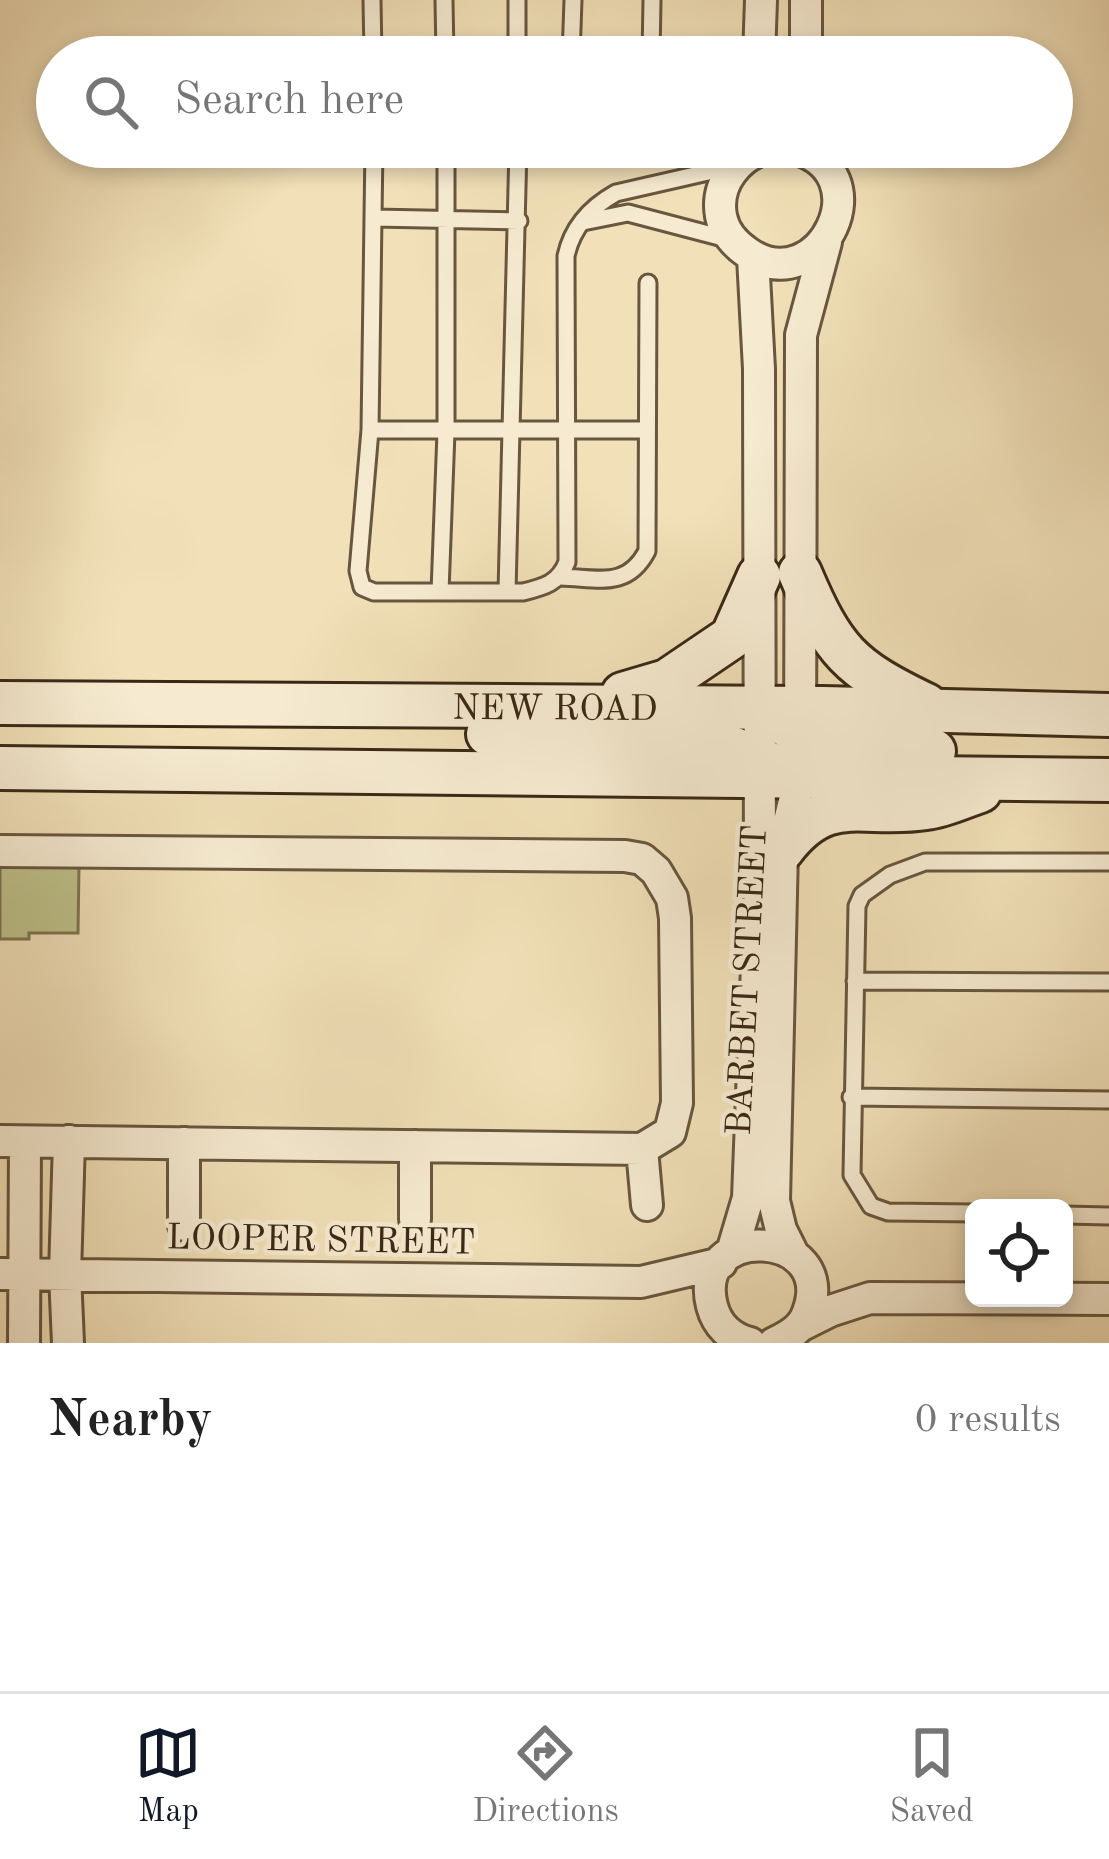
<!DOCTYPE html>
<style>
body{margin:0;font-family:"Old Standard TT",serif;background:#f2f2f2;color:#222}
.controls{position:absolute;right:36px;bottom:36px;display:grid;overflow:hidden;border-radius:18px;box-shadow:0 6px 18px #0003}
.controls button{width:108px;height:108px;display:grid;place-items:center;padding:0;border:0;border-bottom:3px solid #e0e0e0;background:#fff;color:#222;font:60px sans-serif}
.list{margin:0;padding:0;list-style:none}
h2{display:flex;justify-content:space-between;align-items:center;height:156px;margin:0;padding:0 48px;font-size:51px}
h2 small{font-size:39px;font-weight:400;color:#767676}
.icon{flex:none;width:66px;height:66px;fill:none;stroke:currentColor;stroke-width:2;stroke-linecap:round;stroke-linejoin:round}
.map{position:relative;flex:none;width:1109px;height:1343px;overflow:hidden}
.search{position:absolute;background:#fff;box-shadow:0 6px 18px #0003;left:36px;right:36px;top:36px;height:132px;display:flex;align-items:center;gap:30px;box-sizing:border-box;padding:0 42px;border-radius:66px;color:#767676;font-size:45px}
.sheet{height:348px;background:#fff}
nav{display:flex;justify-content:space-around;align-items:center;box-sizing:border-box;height:168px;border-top:3px solid #e0e0e0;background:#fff;font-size:33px;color:#767676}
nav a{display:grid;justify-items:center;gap:6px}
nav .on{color:#111827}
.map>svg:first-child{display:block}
.green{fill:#bec18b;stroke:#7c7450;stroke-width:3}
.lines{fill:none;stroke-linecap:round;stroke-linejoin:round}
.service-casing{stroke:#68563e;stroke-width:21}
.minor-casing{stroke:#68563e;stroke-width:36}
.secondary-casing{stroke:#3a2816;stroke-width:48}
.service{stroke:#f6ebd1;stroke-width:15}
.minor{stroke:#f6ebd1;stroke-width:30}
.secondary{stroke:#f6ebd1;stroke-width:42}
.labels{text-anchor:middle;stroke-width:9;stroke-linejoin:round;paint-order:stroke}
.street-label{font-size:36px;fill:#3a2816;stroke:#f6ebd1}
</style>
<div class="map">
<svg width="1109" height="1343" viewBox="0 0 1109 1343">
<rect width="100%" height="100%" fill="#f1e0b8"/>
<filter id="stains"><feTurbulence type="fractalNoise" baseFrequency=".00167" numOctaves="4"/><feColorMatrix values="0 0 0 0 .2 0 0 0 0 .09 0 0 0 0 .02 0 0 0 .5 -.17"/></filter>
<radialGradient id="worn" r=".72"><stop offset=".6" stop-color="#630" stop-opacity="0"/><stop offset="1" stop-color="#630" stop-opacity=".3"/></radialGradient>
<path class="green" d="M0,866h79l-1,67h-49v6h-29z"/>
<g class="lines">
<g class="service-casing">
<path id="service" d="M372,0l1,57
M444,0l1,57
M517,0v57
M571,57l2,-57
M651,57l1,-57
M374,147l-4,283 -12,141 4,16 12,5h149c21,-5 36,-9 44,-30l-1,-306c6,-28 25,-49 50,-63l114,-26
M375,218l144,3
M583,222l45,-9 103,27
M370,430h275
M561,577c38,1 66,12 86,-26l1,-268
M440,592l6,-160v-285
M507,592l11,-445
M855,981l254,1
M851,1097l258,3
M974,1213l-86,-1 -17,-6 -19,-31 5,-269 5,-11 28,-20 35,-13h184
M1064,1215l45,1"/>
</g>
<g class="minor-casing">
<path id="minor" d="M806,0v57
M759,57l2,-57
M770,147c-31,7 -55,36 -49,69 3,16 15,29 27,37 71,49 139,-83 42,-106
M0,851l625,5 17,3 14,12 16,27 3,20 2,185 -7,29 -28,17 -642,-8
M415,1146v73
M642,1149l5,56
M184,1225v-82
M732,1252l16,-54 12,-310 -1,-519 -6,-112
M793,1254l-12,-24 -7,-29 8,-351 18,-73 1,-442 25,-93
M0,1274l641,8 80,-19
M800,1326l30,-15 40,-13 239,1
M24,1343l1,-201
M68,1343l-3,-69 4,-133
M750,1343c-20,-5 -33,-18 -38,-37 -22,-86 127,-77 96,6 -5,16 -19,24 -34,31"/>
</g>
<g class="secondary-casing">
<g id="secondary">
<path d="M800,573c33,78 49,95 126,132"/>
<path d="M623,694l44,-13 65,-44 27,-61"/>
<path id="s1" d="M0,703l823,5 286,7"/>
<path d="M760,708l40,26 37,12 97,5"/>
<path d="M488,734l232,9 60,25"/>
<path d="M0,768l1109,12"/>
<path d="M782,850c46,-61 80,-32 144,-42 18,-2 36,-11 54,-17"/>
</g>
</g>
<use href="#service" class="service"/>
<use href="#minor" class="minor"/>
<use href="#secondary" class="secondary"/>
</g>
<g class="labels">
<g class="street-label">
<text dy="13" stroke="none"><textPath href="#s1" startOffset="555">NEW ROAD</textPath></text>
<text transform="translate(745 980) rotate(-87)" y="13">BARBET STREET</text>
<text transform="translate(321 1238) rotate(1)" y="13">LOOPER STREET</text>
</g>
</g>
<rect width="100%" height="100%" filter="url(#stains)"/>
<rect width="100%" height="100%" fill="url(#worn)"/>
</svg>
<div class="controls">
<button><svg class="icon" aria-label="locate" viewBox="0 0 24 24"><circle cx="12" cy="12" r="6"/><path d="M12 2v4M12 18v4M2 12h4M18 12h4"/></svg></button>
</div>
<div class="search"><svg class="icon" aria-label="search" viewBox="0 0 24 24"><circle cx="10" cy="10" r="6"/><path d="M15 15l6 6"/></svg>Search here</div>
</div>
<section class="sheet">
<h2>Nearby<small>0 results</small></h2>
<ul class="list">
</ul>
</section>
<nav>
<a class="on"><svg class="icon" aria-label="map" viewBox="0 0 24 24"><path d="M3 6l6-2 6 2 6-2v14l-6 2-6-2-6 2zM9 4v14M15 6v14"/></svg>Map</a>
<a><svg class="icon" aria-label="directions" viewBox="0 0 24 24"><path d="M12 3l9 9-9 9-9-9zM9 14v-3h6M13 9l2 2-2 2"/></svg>Directions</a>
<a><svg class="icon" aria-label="saved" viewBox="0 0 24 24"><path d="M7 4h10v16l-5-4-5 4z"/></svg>Saved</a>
</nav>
